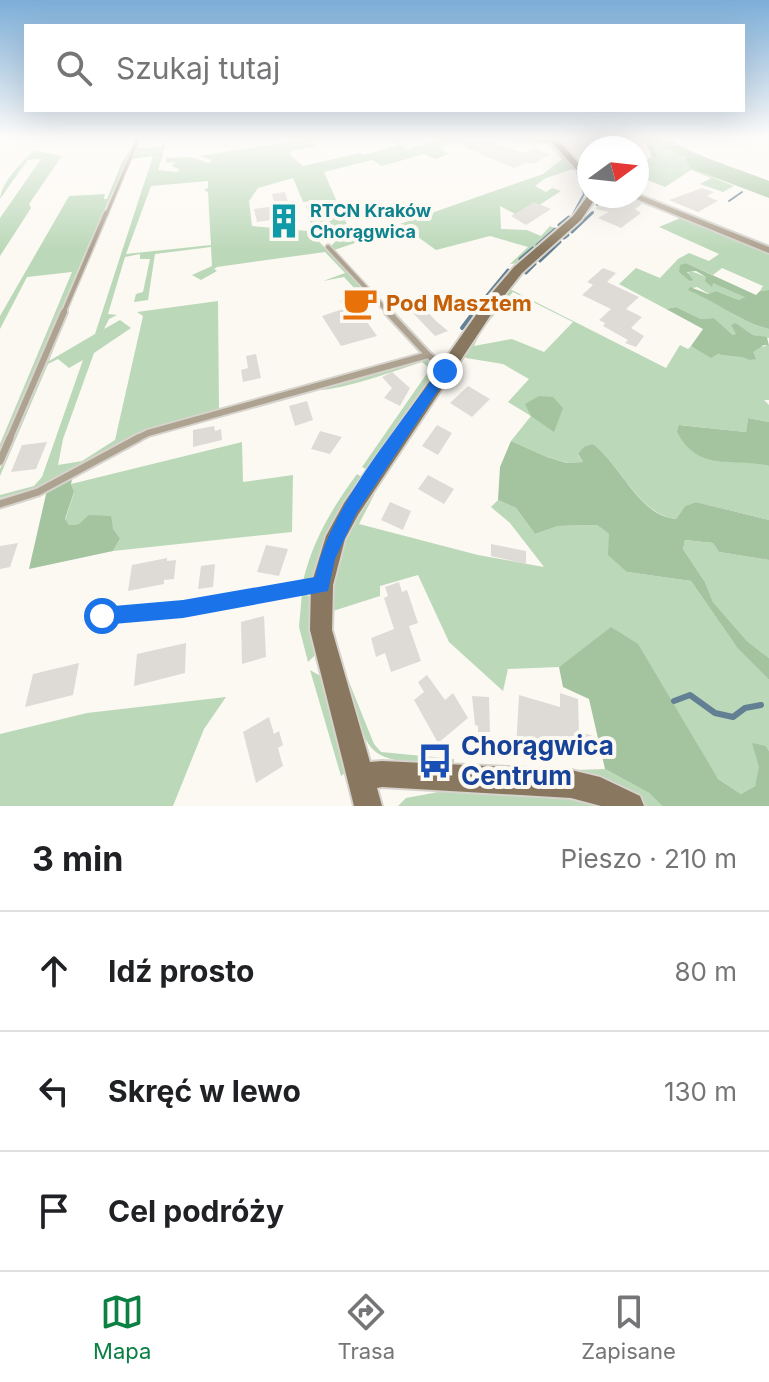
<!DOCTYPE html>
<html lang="pl">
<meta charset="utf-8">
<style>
body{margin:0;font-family:Inter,sans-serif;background:#f2f2f2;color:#202124}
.compass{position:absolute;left:577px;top:136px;width:72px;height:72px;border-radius:50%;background:#fff;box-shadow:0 8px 32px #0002;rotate:75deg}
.stop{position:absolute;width:24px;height:24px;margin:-18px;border:6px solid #1a73e8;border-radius:50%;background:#fff}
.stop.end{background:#1a73e8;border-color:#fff;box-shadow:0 2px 8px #0008}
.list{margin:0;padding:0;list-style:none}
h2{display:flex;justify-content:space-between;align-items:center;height:104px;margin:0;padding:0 32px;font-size:34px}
h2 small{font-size:26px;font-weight:400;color:#757577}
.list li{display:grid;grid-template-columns:52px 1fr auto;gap:24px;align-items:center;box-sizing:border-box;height:120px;padding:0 32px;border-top:2px solid #e0e0e0}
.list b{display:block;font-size:30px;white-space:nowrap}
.list em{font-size:26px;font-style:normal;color:#757577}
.icon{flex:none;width:44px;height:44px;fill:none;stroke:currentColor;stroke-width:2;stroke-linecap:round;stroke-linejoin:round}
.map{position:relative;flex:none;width:769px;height:806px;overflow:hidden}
.search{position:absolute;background:#fff;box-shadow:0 8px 32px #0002;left:24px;right:24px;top:24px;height:88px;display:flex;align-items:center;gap:20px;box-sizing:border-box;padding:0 28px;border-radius:0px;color:#757577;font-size:30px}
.sheet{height:464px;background:#fff}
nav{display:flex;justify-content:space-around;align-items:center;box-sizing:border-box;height:112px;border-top:2px solid #e0e0e0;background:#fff;font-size:22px;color:#757577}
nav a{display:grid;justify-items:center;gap:4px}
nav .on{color:#0b8043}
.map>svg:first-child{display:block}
.green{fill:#bbd8b8;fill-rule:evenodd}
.forest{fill:#a3c49f}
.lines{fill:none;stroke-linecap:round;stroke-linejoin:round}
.stream-far3{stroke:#637f93;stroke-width:2}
.stream-far2{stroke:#637f93;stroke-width:3}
.stream-far1{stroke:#637f93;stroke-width:4}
.stream{stroke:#637f93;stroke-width:6}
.building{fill:#dedbd6}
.lane-far4-casing{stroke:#d7d4ce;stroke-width:5}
.lane-far3-casing{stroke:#d7d4ce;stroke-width:7}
.lane-far2-casing{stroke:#d7d4ce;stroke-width:10}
.lane-far1-casing{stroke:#d7d4ce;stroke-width:11}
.lane-casing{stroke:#d7d4ce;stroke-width:13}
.street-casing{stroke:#d7d4ce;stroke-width:4}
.secondary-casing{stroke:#d7d4ce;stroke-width:4}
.lane-far4{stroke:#aea291;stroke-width:3}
.lane-far3{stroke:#aea291;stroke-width:4}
.lane-far2{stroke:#aea291;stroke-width:6}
.lane-far1{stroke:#aea291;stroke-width:7}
.lane{stroke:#aea291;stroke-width:9}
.street{fill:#aea291;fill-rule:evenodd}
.secondary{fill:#89785f;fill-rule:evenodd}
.route{fill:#1a73e8}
.labels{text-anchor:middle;stroke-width:8;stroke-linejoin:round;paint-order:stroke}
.far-culture-label{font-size:18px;font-weight:bold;fill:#0d838f;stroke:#fcf9f3;text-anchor:start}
.food-label{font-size:22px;font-weight:bold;fill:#c56008;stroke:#fcf9f3;text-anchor:start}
.near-transit-label{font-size:26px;font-weight:bold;fill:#164399;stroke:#fcf9f3;text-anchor:start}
</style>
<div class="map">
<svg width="769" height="806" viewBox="0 0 769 806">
<rect width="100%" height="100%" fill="#fcf9f3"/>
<path class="green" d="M138,137l-50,109 -88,209v-11l72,-172 -45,5 -27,52v-13l69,-120 36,-2 -1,5h3l15,-37z
M141,137l-4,11 23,-1 8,-10 -10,33 19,2 2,-3 -8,-3 5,-4 -10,1v-5l25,-1 18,6 3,-3 -13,-4 120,-19 -8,3 5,6 -25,5 -2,3 14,12 57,-13 4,2 31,-9v-4l-9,-5h25l-15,5 12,7 38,-12 10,5 -17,6 10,6 -14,5 -11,-5 -42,12 -10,-6 -48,12 31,71 -21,7 -3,-4 4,-4 -3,-4 -6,2 -14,-13 -6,-21 10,-1 -1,-4 -12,1 -10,-24 -35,10 -9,13 3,25 57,5 53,56 -6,3 -12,-13 -21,4 22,-8 -20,-21 -108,15 -3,2 3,2 -16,9 -9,-5 20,-9 -1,-19 -56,7 -7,46 -14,2 2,-8 7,-2 7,-33h-10v-5l-15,3 -17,57 9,1 -8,4 -5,10 16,-9 11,8 -37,25 -31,86 -5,26 24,-4 33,-21 28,-124 -6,-4 81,-11 1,110 -83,24 -94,51 -42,12v-3l34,-9 8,-9 41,-117 -14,8 -11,-9 -10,5 -48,112v-7l93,-228zM153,156l-58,178 -46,27 42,-110 40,-92zM208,181v7l-4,2 4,2 3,53 -85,9 25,-68z
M540,142l13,1v3h3l20,22 -30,10 -11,8 11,6 6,-4 9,3 -40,26 -21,-11 1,23 26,1 14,6 9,-10 9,4 -38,33 -11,1 18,-17 -38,-11 -54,14 -36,-26 143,-50 19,-15 -14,-15 -11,1z
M652,145l36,12 4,12 42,17 -11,6 -23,-8 11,-6 -20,-8 -26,17 -28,-11v-8l15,-12 4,2z
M33,150l29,6 -33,48 2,4 -31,48v-38l41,-59 -13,1c-10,13 -18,25 -28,39 2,-18 20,-34 33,-49z
M685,216l84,35v39l-9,1 3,-5 -41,-18 -9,7 -27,-12 -6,3 8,9 1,-4c10,1 46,20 57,26l-7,3 -23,-9 -7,3 -12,-7 -8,2c25,12 53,34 80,40v9l-16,-3 -17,-12 1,12h-4l-19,-17 -13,1 -25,-12 -10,2 -47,-25 17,-16 24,10 18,-19 11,-6 20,8 10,-7 -60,-27z
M508,288l158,80 14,-23 8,4 3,-3 20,11 7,-3c26,8 33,-9 51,-8v54h-5l5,5v17l-21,-4 -2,14 -66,-7 73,38 16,3v54l-73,-18 -11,4 -9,13c-37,-4 -55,-54 -83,-75l-15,11 5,7 -15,1 -21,-6 -36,-16 20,-25 -23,-14 21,-23 -26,-15 -37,-6 -4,-4 16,-23h3l-7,15 38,-7 32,13 29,-30 -60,-30 -28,34 -2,-2z
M425,358l11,14 -68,98 -6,-3 68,-98 -8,-7c-25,8 -82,29 -105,28z
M242,442l1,40 50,-7 -1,57 -179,19 7,-12 -41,-15 -10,1 -4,-5 9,-27 -3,-9z
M357,474l6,4 -49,102 -11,1c10,-41 29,-73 54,-107z
M370,493l4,2 -15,29 119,31 66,12 -34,-44 -19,-16 7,-7 18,8 19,26 23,-8 39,-1 12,9 18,38 64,9 47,68 31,31v71l-3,-5 -11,40 -14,8 -23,-15 -107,-151 -52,39 -51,2 -5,22 -54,-49 -31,-67 -38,11v10l-47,15 1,23c-16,-52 12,-97 36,-141z
M685,540l28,3 6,9 50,8v98l-22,-17 -34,-39 -8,-20 -22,-33z
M302,593l9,4 6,56 -9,9 -9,-35z
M310,670l14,8 26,91 -9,7z
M347,677l27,67 7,8 73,7v6c-89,-5 -85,-2 -107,-88z
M226,697l-22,32 -31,77h-173v-72l87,-21z
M605,769l44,24 13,13h-16l-70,-33v-3z
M449,790l123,7 37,9h-211l8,-8z"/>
<path class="forest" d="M643,137h23c28,19 68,30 103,44v17l-77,-29 -5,-7v-5l-34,-12 4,13 -5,-2 -6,-13 -6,-2z
M686,263l70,32 4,-4 9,-1v39c-27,-6 -54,-28 -81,-39l2,-3 18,7 8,-3 23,9 6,-3 -32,-14 -1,4 -7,-6 1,-4 -10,-6 -9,1 6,8 -3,1 -11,-9 1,-7z
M676,307l25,12 13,-1 19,17 3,-1 -5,-9 5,-2 17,12 14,2 2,9 -5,-1 -11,7 3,7 -6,1c-11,-6 -20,-2 -32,-6l-7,4 -20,-12 12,-17 -37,-20z
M539,396l14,1 10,11 -9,24 -23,-16 -6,-12z
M748,418l21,4v44c-38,-9 -70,7 -92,-34l2,-7 67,7z
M511,441l36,16 20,6 16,-1 -5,-8 6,-7 9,-3c28,21 46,72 83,75l9,-13 11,-4 73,18v40l-50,-8 -6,-9 -28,-3 -2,9 22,33 8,20 34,39 22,17v22l-31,-31 -47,-68 -64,-9 -19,-17 1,-21 -12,-9 -39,1 -23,8 -19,-26 -18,-8 2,-33z
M73,475l-2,9 3,8 -9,27 4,6 10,-1 10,-9 22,1 2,13 7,10 -7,12 -84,18 18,-79z
M611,627l27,17 80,135 23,15 14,-8 4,-19 -7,-24 14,3 3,5v55h-107l-13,-13 -44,-24 -16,-70 -26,-12 -4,-20z"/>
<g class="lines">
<path class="stream-far3" d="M554,146l20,23
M729,201l13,-9
M597,205l2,-9
M573,214l11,-20 -7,-22
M590,215l3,-3"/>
<path class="stream-far2" d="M559,225l10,-8
M572,232l20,-19
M564,238l4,-3
M537,245l18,-16
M520,259l13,-11
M540,261l20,-19
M526,273l9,-9
M475,310l33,-40"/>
<path class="stream-far1" d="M462,328l9,-12"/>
<path class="stream" d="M674,701l16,-6 25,18 18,4 12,-9 16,-3"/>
</g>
<path class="building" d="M441,137h38l45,16 11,-5 15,6 -16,10 -7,-2 -13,6z
M702,188l12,4 -7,4 11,5 -20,11 -29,-12z
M285,192l6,20 -8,1 2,5 -28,4 -3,-13 21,-3 -3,-12z
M622,196h8l12,8 -7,5 6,4 -20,15 -23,-10 11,-6 -13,-3 5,-12 17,3z
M534,202l17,7 -25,16 -15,-9z
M603,268l13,5 -9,9 32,15 -13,12 16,8 -11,11 13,8 -8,11 -11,-4 3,-3 -25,-14 2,-3 -6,-3 12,-11 -29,-14 11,-10 -6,-3z
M360,294l11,15 -11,3 17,24 -36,10 -19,-30 24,-8 -6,-7z
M424,308l12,13 12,10 -13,5 -22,-23z
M256,354l5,24 -18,4 -2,-12 7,-2 -2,-12z
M392,372l18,16 -10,18 -16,-8 8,-10 -10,-11z
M468,386l22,13 -18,18 -22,-14z
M307,401l6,19 -18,6 -6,-20z
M437,425l15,8 -14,22 -16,-9z
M214,426l1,5 6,-2 1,11 -29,7v-17z
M320,431l22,6 -12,17 -19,-5z
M47,442l-11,27 -25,3 11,-27z
M428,475l26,14 -10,15 -26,-15z
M390,502l21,9 -8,19 -22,-10z
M18,543l-8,24 -10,2v-23z
M491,544l35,7v13l-35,-8z
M266,545l22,4 -9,27 -22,-4z
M167,558v3l9,-1 -2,19 -10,1v4l-36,7 4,-26z
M215,564l-2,23 -15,2 3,-23z
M399,582l3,10 5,-2 11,33 -9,3 12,35 -30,11 -6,-19 -9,4 -5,-19 23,-9 -10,-31 4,-2 -3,-9z
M264,616l2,41 -24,7 -1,-42z
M186,643l-1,30 -51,13 3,-32z
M79,663l-6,32 -48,12 8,-33z
M427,675l18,25 8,-7 15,25 -30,25 -24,-43 10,-8 -6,-10z
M560,693l18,6 1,33 14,4v21l-38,-12v15l-39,-12 3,-53 41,12z
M472,696l17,1 1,35h-12v-6l-3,-1z
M269,717l5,17 5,-3 4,14 -5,3 5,18 -27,17 -13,-51z"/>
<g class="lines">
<g class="lane-far4-casing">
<path id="lane-far4" d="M106,215l33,-78"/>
</g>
<g class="lane-far3-casing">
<path id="lane-far3" d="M328,247l62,67
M63,314l43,-101"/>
</g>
<g class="lane-far2-casing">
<path id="lane-far2" d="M388,312l40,43 18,14
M9,440l55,-128
M134,440l14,-7 280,-78"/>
</g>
<g class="lane-far1-casing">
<path id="lane-far1" d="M0,461l10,-23
M0,504l38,-12 100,-54
M229,601l89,-16"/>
</g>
<g class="lane-casing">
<path id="lane" d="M102,616l81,-7 58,-10"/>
</g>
<g class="street-casing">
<path id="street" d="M496,137h29l33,4 -3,2 -56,-4z
M637,194l132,53v6l-135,-55 -1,-2h4z"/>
</g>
<g class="secondary-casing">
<path id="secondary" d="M547,137h8l34,38v9z
M589,194v2h8l-16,24 -59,53 -22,28 -142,214 -13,24 -12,46 -1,45 38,132 12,-1 189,9 29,7 40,19 4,10h-43l-30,-8 -189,-11 -5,1 5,18h-28l-44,-176 1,-45 15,-49 18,-33 146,-208 24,-28 59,-51z"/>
</g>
<use href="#lane-far4" class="lane-far4"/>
<use href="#lane-far3" class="lane-far3"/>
<use href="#lane-far2" class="lane-far2"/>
<use href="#lane-far1" class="lane-far1"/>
<use href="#lane" class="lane"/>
<use href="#street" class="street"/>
<use href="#secondary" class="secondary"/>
</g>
<linearGradient id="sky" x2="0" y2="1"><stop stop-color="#7caed8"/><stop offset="0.55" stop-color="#fefcfa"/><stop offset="1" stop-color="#fefcfa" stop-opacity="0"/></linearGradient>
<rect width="769" height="250" fill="url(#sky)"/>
<path class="route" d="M445,367l4,1v6l-93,140 -21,45 -7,32 -145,27 -81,7 -6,-3 -3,-6 3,-7 6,-2 81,-7 132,-23c15,-71 83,-149 125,-209z"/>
<defs>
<g id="building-bare" transform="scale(2.76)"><path d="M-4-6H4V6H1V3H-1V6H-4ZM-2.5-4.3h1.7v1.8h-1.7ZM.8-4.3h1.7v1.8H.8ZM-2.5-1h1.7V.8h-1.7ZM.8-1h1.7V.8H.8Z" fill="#0f9aa8" stroke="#fcf9f3" stroke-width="2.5" paint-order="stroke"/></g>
<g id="cafe-bare" transform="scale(2.76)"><path d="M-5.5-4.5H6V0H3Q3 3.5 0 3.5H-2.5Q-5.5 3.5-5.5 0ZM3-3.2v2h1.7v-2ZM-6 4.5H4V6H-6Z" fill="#e8710a" stroke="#fcf9f3" stroke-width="2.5" paint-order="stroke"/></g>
<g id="bus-bare" transform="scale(2.76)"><path d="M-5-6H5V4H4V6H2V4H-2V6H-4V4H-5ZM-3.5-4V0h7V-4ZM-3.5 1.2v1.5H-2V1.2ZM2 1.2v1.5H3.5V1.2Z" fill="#1a4fb4" stroke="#fcf9f3" stroke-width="2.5" paint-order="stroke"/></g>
</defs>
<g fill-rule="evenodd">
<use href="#building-bare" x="284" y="221"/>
<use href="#cafe-bare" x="360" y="303"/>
<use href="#bus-bare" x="435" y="761"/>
</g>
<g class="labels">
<g class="far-culture-label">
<text x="310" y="217">RTCN Kraków<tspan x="310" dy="21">Chorągwica</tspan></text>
</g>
<g class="food-label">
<text x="386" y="311">Pod Masztem</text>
</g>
<g class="near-transit-label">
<text x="461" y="755">Chorągwica<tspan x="461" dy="30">Centrum</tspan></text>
</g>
</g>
</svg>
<svg class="compass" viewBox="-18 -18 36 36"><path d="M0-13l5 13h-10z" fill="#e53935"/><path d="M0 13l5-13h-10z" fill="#757577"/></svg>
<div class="stop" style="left:102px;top:616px"></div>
<div class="stop end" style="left:445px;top:371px"></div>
<div class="search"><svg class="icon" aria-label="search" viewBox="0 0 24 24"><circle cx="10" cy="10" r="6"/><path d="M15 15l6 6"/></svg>Szukaj tutaj</div>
</div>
<section class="sheet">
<h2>3 min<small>Pieszo · 210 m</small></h2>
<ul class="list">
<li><svg class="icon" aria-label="ahead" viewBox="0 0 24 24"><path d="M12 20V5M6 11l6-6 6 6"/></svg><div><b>Idź prosto</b></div><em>80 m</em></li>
<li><svg class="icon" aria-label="left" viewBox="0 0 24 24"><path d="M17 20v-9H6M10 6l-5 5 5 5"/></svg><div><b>Skręć w lewo</b></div><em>130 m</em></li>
<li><svg class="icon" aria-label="arrive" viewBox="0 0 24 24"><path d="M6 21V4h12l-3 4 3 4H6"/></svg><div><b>Cel podróży</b></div></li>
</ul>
</section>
<nav>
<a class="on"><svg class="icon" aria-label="map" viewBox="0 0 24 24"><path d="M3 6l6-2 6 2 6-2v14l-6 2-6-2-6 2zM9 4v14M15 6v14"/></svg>Mapa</a>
<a><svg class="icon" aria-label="directions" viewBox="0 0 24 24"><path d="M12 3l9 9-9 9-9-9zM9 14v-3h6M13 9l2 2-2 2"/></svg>Trasa</a>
<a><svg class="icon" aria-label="saved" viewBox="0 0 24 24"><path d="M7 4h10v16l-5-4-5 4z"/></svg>Zapisane</a>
</nav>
